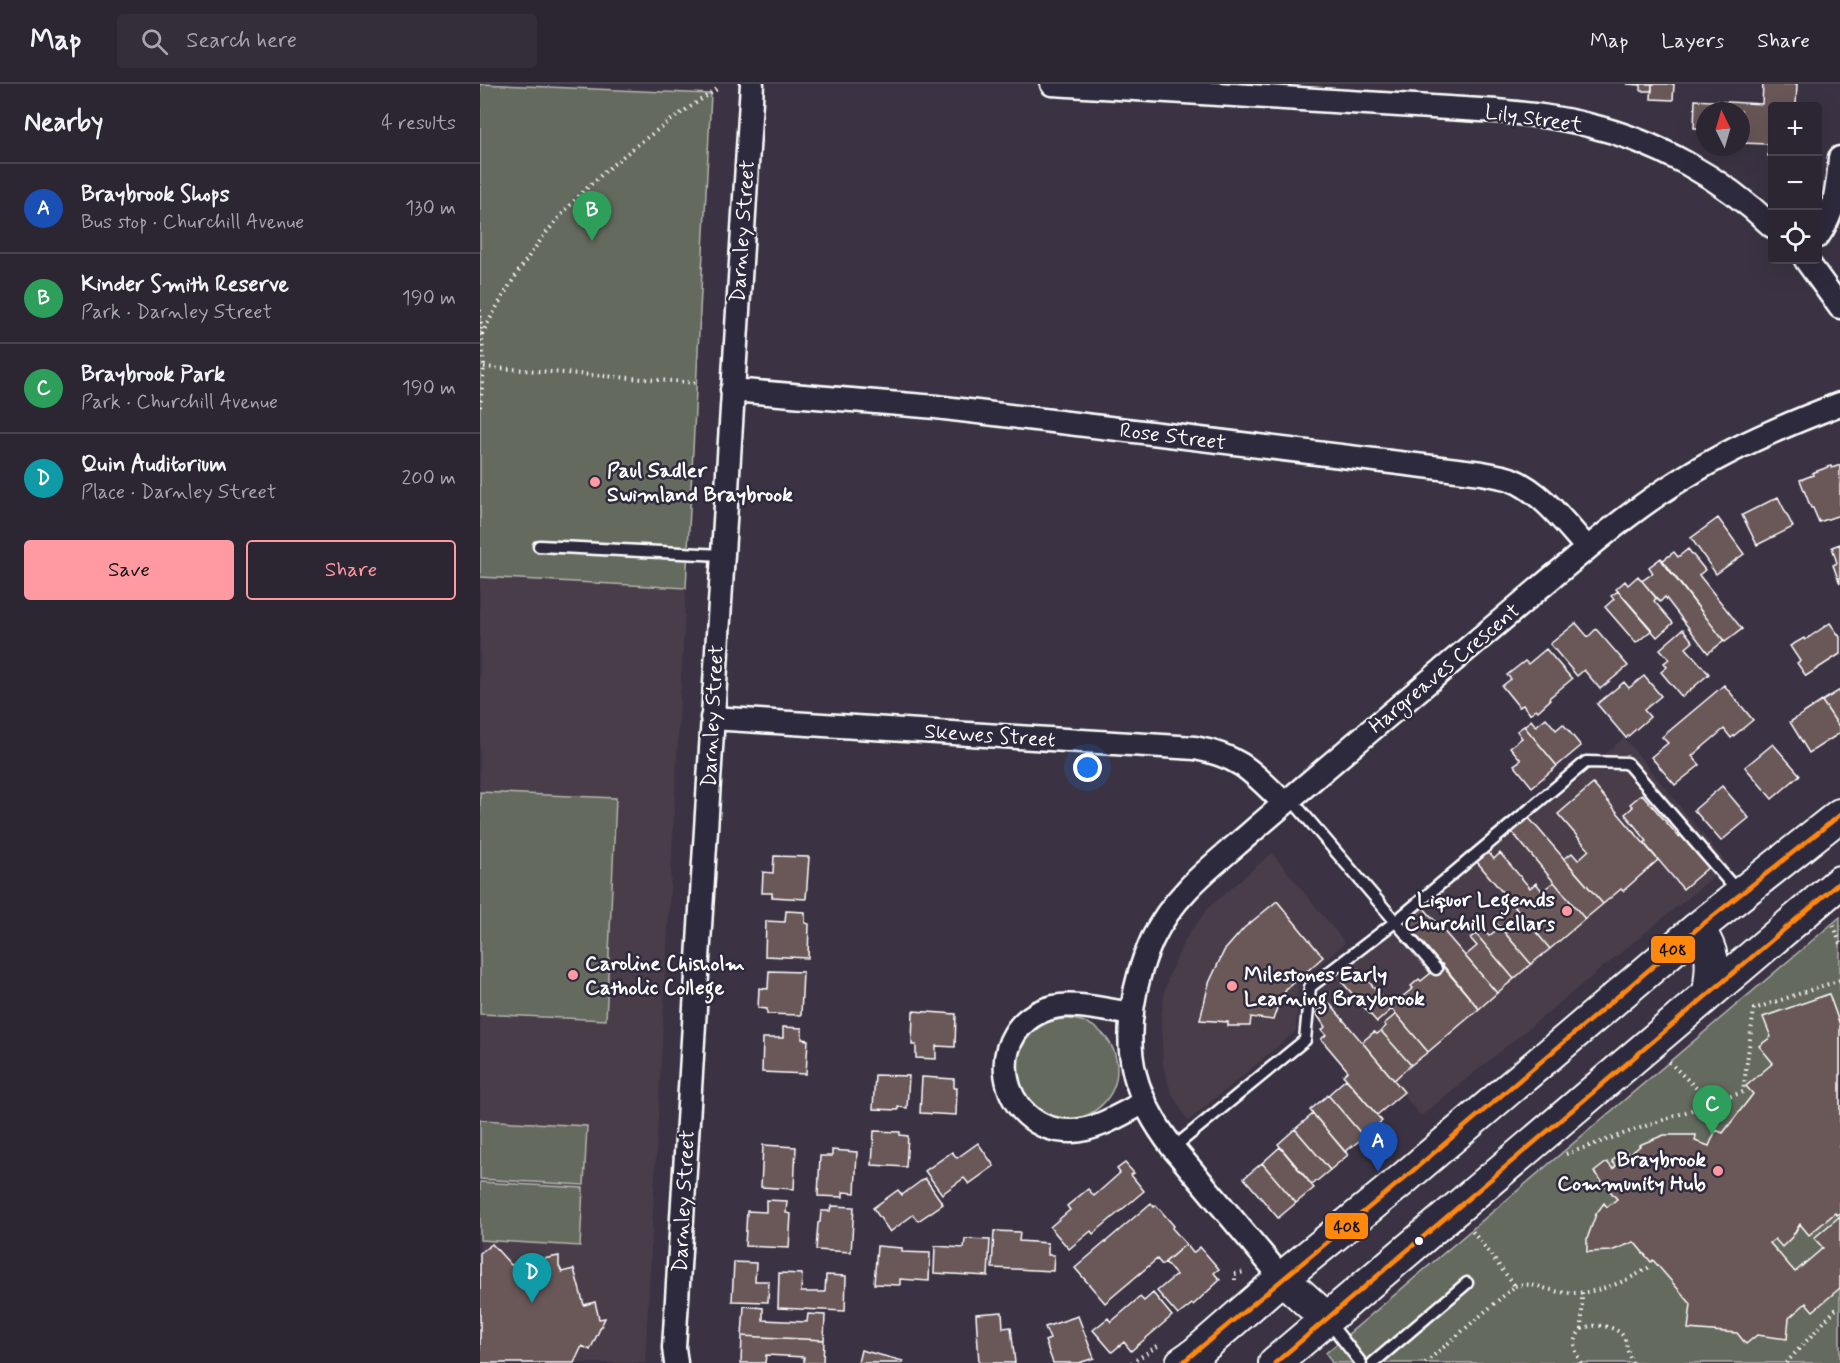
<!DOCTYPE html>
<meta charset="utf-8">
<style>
body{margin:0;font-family:Mynerve,sans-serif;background:#342e3a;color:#f1f3f6}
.controls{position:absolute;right:18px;top:18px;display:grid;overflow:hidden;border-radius:6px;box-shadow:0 6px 24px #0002}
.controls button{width:54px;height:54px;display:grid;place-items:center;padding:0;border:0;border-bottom:2px solid #48434d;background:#2c2632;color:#f1f3f6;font:30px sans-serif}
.compass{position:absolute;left:1216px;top:18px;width:54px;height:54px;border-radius:50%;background:#2c2632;box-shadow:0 6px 24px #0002;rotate:355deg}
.you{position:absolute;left:608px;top:684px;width:21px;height:21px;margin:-15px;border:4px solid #fff;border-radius:50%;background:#1a73e8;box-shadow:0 0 0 9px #1a73e833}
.badge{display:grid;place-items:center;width:39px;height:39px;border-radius:50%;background:#ff9aa2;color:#fff;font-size:20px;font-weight:700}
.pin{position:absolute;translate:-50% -50px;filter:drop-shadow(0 2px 3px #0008)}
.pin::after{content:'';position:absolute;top:32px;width:21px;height:18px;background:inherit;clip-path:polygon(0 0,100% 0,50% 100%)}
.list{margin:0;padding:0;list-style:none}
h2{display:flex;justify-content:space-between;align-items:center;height:78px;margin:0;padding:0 24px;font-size:26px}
h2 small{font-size:20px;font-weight:400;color:#a6a5ac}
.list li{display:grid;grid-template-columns:39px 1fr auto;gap:18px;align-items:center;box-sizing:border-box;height:90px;padding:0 24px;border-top:2px solid #48434d}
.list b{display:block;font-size:22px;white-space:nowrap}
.list p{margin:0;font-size:20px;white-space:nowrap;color:#a6a5ac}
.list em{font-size:20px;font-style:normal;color:#a6a5ac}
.actions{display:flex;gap:12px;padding:18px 24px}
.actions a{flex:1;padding:14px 0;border:2px solid #ff9aa2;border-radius:6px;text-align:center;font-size:21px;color:#ff9aa2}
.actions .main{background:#ff9aa2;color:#111}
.icon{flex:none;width:33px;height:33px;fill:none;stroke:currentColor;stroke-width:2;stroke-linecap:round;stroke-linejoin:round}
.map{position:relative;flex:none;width:1360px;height:1279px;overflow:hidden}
header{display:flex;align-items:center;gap:36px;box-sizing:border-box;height:84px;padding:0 30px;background:#2c2632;border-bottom:2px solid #48434d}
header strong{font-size:28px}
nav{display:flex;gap:33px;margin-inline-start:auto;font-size:21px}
.search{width:420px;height:54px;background:#342e3a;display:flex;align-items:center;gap:15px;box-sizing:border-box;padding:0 21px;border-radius:6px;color:#a6a5ac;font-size:22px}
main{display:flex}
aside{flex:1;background:#2c2632}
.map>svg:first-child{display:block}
.built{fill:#493e4a}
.green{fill:#656b5e;stroke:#b2b5ae;stroke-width:1.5}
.building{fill:#6b5859;stroke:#fff;stroke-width:1.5}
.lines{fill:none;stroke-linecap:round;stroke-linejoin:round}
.lane-casing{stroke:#fff;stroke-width:15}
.street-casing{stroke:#fff;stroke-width:27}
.secondary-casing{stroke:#fff;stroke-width:36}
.path{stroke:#fff;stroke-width:4;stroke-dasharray:1.5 4.5;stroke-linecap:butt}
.lane{stroke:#2f2a3d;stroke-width:10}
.street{stroke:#2f2a3d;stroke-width:22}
.secondary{stroke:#2f2a3d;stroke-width:32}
.bus-1-casing{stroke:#2f2a3d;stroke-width:9}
.bus-1{stroke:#ff880d;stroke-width:4.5}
.poi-dot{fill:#ff9aa2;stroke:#2f2a3d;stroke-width:2}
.bus-dot{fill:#fff;stroke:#2f2a3d;stroke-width:2}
.labels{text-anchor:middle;stroke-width:5;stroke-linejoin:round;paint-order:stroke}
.street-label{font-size:21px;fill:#fff;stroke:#2f2a3d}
.poi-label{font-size:21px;font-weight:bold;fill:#fff;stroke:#2f2a3d;text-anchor:start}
.line-badge{stroke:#2f2a3d;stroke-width:2}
.pale-badge-label{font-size:16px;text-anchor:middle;font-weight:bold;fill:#111}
</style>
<header>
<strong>Map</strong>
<div class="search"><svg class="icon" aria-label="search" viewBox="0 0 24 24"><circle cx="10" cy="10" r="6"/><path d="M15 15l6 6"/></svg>Search here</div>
<nav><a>Map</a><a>Layers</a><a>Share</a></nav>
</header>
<main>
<aside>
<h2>Nearby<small>4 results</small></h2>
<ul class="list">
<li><span class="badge" style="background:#1a4fb4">A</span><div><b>Braybrook Shops</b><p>Bus stop · Churchill Avenue</p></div><em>130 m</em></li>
<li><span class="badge" style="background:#2e9e5b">B</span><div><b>Kinder Smith Reserve</b><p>Park · Darnley Street</p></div><em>190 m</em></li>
<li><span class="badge" style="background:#2e9e5b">C</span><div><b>Braybrook Park</b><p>Park · Churchill Avenue</p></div><em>190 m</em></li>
<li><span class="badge" style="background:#0f9aa8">D</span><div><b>Quin Auditorium</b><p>Place · Darnley Street</p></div><em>200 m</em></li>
</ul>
<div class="actions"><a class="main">Save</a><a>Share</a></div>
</aside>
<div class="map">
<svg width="1360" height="1279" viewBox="0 0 1360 1279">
<rect width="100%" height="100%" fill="#3b3343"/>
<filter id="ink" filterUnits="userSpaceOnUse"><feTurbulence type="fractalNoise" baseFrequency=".0167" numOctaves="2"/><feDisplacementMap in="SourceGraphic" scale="12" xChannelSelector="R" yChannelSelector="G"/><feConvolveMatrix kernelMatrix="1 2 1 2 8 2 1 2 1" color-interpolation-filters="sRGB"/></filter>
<g filter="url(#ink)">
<path class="built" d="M216,313l-51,966h-165v-797z
M1144,654l104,127 -307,251 -102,-124z
M792,769l73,90 -47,40 -2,48 -108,90 -17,-29 -8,-27 -2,-47 4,-28 5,-17 15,-33 22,-31z"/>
<path class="green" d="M0,0l231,10 -25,494 -206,-11z
M0,708l136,6 -10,222 -126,-6z
M1360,833v446h-508l-6,-10z
M537 985a50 50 0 1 1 100 0a50 50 0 1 1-100 0Z
M0,1036l107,6 -3,59 -104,-6z
M0,1098l103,6 -3,58 -100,-6z"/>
<path class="building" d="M1146,0h26v7h-11v-6z
M1172,0h22l-1,16 -22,-1z
M1283,0h34l-1,22h-24v50h-4v-12l-27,-1v-32h-36v17h-11l1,-28 67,4z
M1360,381v50l-21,7 -6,-14h-2l-11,-28 13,-5 -1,-2 19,-7 1,2z
M1298,413l15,30 -36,18 -15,-30z
M1238,434l26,36 -28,20 -25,-36z
M1360,460v40l-7,-19 4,-2 -5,-16z
M1208,465l17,21 -6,5 43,54 -17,13 -63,-81 12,-9 4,5z
M1181,474l63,83 -16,12 -43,-56 -5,5 -18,-21 11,-8 -4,-6z
M1158,492l18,22 -2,3 19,22 -16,14 -41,-48 9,-8 3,4z
M1138,507l34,39 -16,13 -31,-36 9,-8 -3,-3z
M1096,539l12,14 8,-8 32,37 -28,23 -16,-19 -7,6 -27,-32z
M1350,539l10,14v17l-34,22 -9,-13 3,-2 -10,-15 14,-8 1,2z
M1203,545l10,13 -7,6 23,26 -27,23 -21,-25 6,-5 -3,-4 5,-4 -9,-10z
M1066,565l26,30 -23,19 1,2 -12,11 -2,-2 -6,5 -7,-9 -4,2 -17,-21 9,-7 -4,-4 18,-14 3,3z
M1164,592l17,20 -17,14 6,7 -24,21 -29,-34 27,-22 5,6z
M1244,601l29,35 -22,18 -7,-9 -32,27 8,9 -25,20 -24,-28 17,-14 -6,-6z
M1360,606v38l-18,-27z
M1342,617l18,27v5l-31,20 -19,-31z
M1066,634l10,12 7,-6 18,22 -24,20 -33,-40 7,-6 5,6z
M1044,642l33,40 -25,21 -18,-22 7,-5 -11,-13 12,-9 -5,-7z
M1293,660l27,31 -28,24 -27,-32z
M1113,700l65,76 -35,31 -2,-2 -18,15 -39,-45 8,-6 6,7 11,-10 -31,-36z
M1242,702l27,32 -28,23 -27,-31z
M1162,710l37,43 3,-3 28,32 -27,23 -39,-46 3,-2 -22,-27 8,-7 -3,-3z
M1049,734l74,86 -18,15 -73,-87z
M1008,768l6,7 6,-6 30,35 6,-5 6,8 12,-9 31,37 -35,30 -73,-87z
M294,772l35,1 -3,42 -34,-2v-4h-10l1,-21 10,1z
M797,817l46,56 -37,33 -7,12 -6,18 -22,-3 -1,9h-22v-4l-28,-2 9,-37 15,-32 20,-23z
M1032,819l38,46 -19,15 -38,-45z
M943,823l74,86 -18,16 -74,-87z
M306,827l19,1v11l4,1 -1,34 -43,-2 1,-35 19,1z
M1020,843l31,37 -17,15 -38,-45 6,-6 7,8z
M996,850l38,45 -17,14 -32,-37 12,-10 -7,-8z
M962,880l37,45 -51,43 -38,-45 23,-19 -2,-2 8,-7 2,2z
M878,885l34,40 -15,13 -35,-40z
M289,887l34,1 -2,43 -34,-1v-5l-9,-1 1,-20 9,1z
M1349,910l11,31v188l-3,2 -2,-2 -26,22 -9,-11 -8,13 -10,10 -7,-8 -5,4 25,29 28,-24 -9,-10 26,-22v72l-27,23 -7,-8 -17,15 -2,21 -30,-4 -11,9 -9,-11 -49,-4 3,-25 -38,-44 -2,2 -17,-20 -23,9 -24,1v-13l9,-25 8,-11 3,4 10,-8 -23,-27 13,-10 6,7 3,-3 -4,-5 13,-11 4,5 11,-9 -1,-1 25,-10h32l-1,6 14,5 7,-16 7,3 30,-39 -7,-8 27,-23 -14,-17 12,-9 -8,-20z
M849,919l75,89 -27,23 -34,-40 5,-4 -27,-32 5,-4 -4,-5 3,-3 -9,-14z
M433,927l43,3 -1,33 -19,-1v13l-20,-1v-13h-4z
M916,930l32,38 -17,13 -30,-34 5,-5 -2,-2z
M303,943l19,1v11l6,1 -2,34 -44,-2 1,-34h20z
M901,947l30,34 -17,15 -32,-38 12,-10 3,2z
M395,991l34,1 -2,32 -9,-1v3l-25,-1z
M442,993l32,2v9h3l-1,27 -36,-2z
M866,995l36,42 -18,16 -36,-42z
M848,1011l36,42 -19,15 -35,-42z
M833,1030l35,41 -18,15 -35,-41z
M815,1045l35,41 -18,15 -34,-41z
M394,1047l26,1v3l8,1 -2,31 -34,-2z
M498,1059l16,23 -25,18 -5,-6 -22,16 -17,-23 27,-19 5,6z
M283,1061l33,2 -2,42 -33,-2z
M800,1063l34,41 -18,15 -34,-40z
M352,1066l25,2 -2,41 -12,-1v5l-25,-1 2,-40h12z
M645,1079l9,10 -3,2 13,16 -51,43 -2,-3 -22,18 -19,-22 20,-17 -3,-4 21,-17 6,7 26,-23 -3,-4z
M782,1079l34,40 -18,15 -34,-40z
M445,1094l18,26 -25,17 -5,-6 -23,17 -17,-24 25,-18 4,5z
M286,1116l21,1 -1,12 5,1 -2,34 -44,-2 2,-35 19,1z
M671,1119l3,4 2,-2 18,21 -2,2 14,16 -24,21 -5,-6 -52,44 -30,-35z
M351,1122l23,1 -3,45 -35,-2 2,-27 2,-1 1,-11h9z
M514,1147l26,1 -1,9 29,2v12h6l-1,16 -61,-3z
M485,1155l25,1 -2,36 -54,-3 1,-27 29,2z
M12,1160l19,21 48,-9v10l3,6 12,-3 10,36 11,-3 4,17 6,-1 -15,32 -8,-4 -8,17h-94v-110z
M706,1160l7,9 7,-6 19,22 -5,4 6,7 -27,25 -1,-1 -14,11 -21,-24 19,-16 -11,-13z
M397,1162l25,2v4l28,1 -1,28 -29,-2v6l-26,-1z
M254,1178l22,1 -1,18h14l-1,21 -36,-1z
M299,1189l23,1 -1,18h24l1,-17 20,1 -1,35 -67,-3z
M673,1209l19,23 -41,35 -7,-9 -12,10 -19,-22 15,-12 3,4 29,-25 4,4z
M264,1222l19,2v12l44,2 1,-8 17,1 -1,25 -82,-4z
M522,1228l1,16 8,-1 4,36h-36l-3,-49z
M598,1232l16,42 -15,5h-26l-8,-22 5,-2 -5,-12z
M262,1252l82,4 -1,23h-19v-6l-38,-2 -1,8h-24z
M381,1266l42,11v2h-45z"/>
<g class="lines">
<g class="lane-casing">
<path id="lane" d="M59,462l183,9
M810,714l146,171
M693,1064l132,-108 5,-53 85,-65 191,-160 41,1 111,129
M849,1238l32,41
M893,1279l94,-80"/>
</g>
<g class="street-casing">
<path id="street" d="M572,0l445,27c30,3 61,6 91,14 68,16 134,53 184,101
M1338,152c17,-24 20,-49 22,-78
M1326,176l34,47
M252,306l204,17 546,66c9,2 19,3 28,6 30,11 56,45 77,69
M232,634l483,30c47,9 57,24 89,55
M652,930c-22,-3 -57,-12 -78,-7 -75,18 -58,126 19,124 24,-1 50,-18 72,-29
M802,1194l-109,-130c-17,-22 -31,-46 -38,-73 -11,-42 -1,-96 17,-135 21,-45 60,-74 96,-105 45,-39 90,-77 135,-115 51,-43 102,-86 153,-129 48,-40 95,-81 149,-114 48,-30 102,-53 155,-73
M196,1279l-2,-15 78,-1264"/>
</g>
<g class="secondary-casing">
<path id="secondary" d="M1218,844c17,27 15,34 11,65
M802,1194l45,41
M702,1279l13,-9 87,-76 120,-98 296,-252 142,-113
M795,1279l565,-481"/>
</g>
<path class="path" d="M0,226l4,57 -4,41
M2,250c25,-48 56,-96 94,-135 42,-43 91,-77 141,-110
M4,283l214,16
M1354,841l6,19
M1189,978l43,41
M1086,1070l177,-62 11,-83 86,-29
M755,1196v-6l10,-2
M1035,1202c16,-5 30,4 46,6 30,5 66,-10 90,-26
M1102,1245c11,-6 33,-4 41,7 5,7 3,17 10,27
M651,1279l28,-18
M945,1279l90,-77 -43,-55
M1101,1279c-7,-11 -9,-24 1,-34v-37
M1306,1279l49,-53 5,-2"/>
<use href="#lane" class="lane"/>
<use href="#street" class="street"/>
<use href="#secondary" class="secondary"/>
<g class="bus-1-casing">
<path id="bus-1" d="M702,1279l220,-183 296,-252 142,-113
M795,1279l565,-481"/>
</g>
<use href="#bus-1" class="bus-1"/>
</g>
</g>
<g class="poi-dot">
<circle cx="115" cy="398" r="6"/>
<circle cx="1087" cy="827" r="6"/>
<circle cx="93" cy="891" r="6"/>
<circle cx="752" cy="902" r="6"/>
<circle cx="1238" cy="1087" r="6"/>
</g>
<circle class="bus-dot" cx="939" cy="1157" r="5"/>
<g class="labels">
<g class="street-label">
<text transform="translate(1054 34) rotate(8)" y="7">Lily Street</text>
<text transform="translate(262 147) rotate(-86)" y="7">Darnley Street</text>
<text transform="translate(693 352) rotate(7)" y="7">Rose Street</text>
<text transform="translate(964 584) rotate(-40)" y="7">Hargreaves Crescent</text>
<text transform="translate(232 632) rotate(-87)" y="7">Darnley Street</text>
<text transform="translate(510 651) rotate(4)" y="7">Skewes Street</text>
<text transform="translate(203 1117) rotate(-87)" y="7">Darnley Street</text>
</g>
<g class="poi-label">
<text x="127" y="393">Paul Sadler<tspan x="127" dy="24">Swimland Braybrook</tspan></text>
<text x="1075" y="822" text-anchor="end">Liquor Legends<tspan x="1075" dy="24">Churchill Cellars</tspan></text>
<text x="105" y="886">Caroline Chisholm<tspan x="105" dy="24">Catholic College</tspan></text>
<text x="764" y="897">Milestones Early<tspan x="764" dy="24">Learning Braybrook</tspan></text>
<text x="1226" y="1082" text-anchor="end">Braybrook<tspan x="1226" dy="24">Community Hub</tspan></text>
</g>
</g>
<g class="line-badge">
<rect x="1170" y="851" width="46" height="29" rx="6" fill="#ff880d"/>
<rect x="844" y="1128" width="45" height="28" rx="6" fill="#ff880d"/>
</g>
<g class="pale-badge-label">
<text x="1193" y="871">408</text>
<text x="867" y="1148">408</text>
</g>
</svg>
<div class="controls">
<button>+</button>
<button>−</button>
<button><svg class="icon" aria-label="locate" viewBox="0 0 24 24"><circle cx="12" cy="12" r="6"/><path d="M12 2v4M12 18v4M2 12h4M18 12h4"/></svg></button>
</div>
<svg class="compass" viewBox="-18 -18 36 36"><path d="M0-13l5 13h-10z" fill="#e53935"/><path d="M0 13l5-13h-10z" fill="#a6a5ac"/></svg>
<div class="you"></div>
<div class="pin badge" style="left:898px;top:1088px;background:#1a4fb4">A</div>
<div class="pin badge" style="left:112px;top:157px;background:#2e9e5b">B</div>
<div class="pin badge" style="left:1232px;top:1051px;background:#2e9e5b">C</div>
<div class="pin badge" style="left:52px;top:1219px;background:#0f9aa8">D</div>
</div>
</main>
